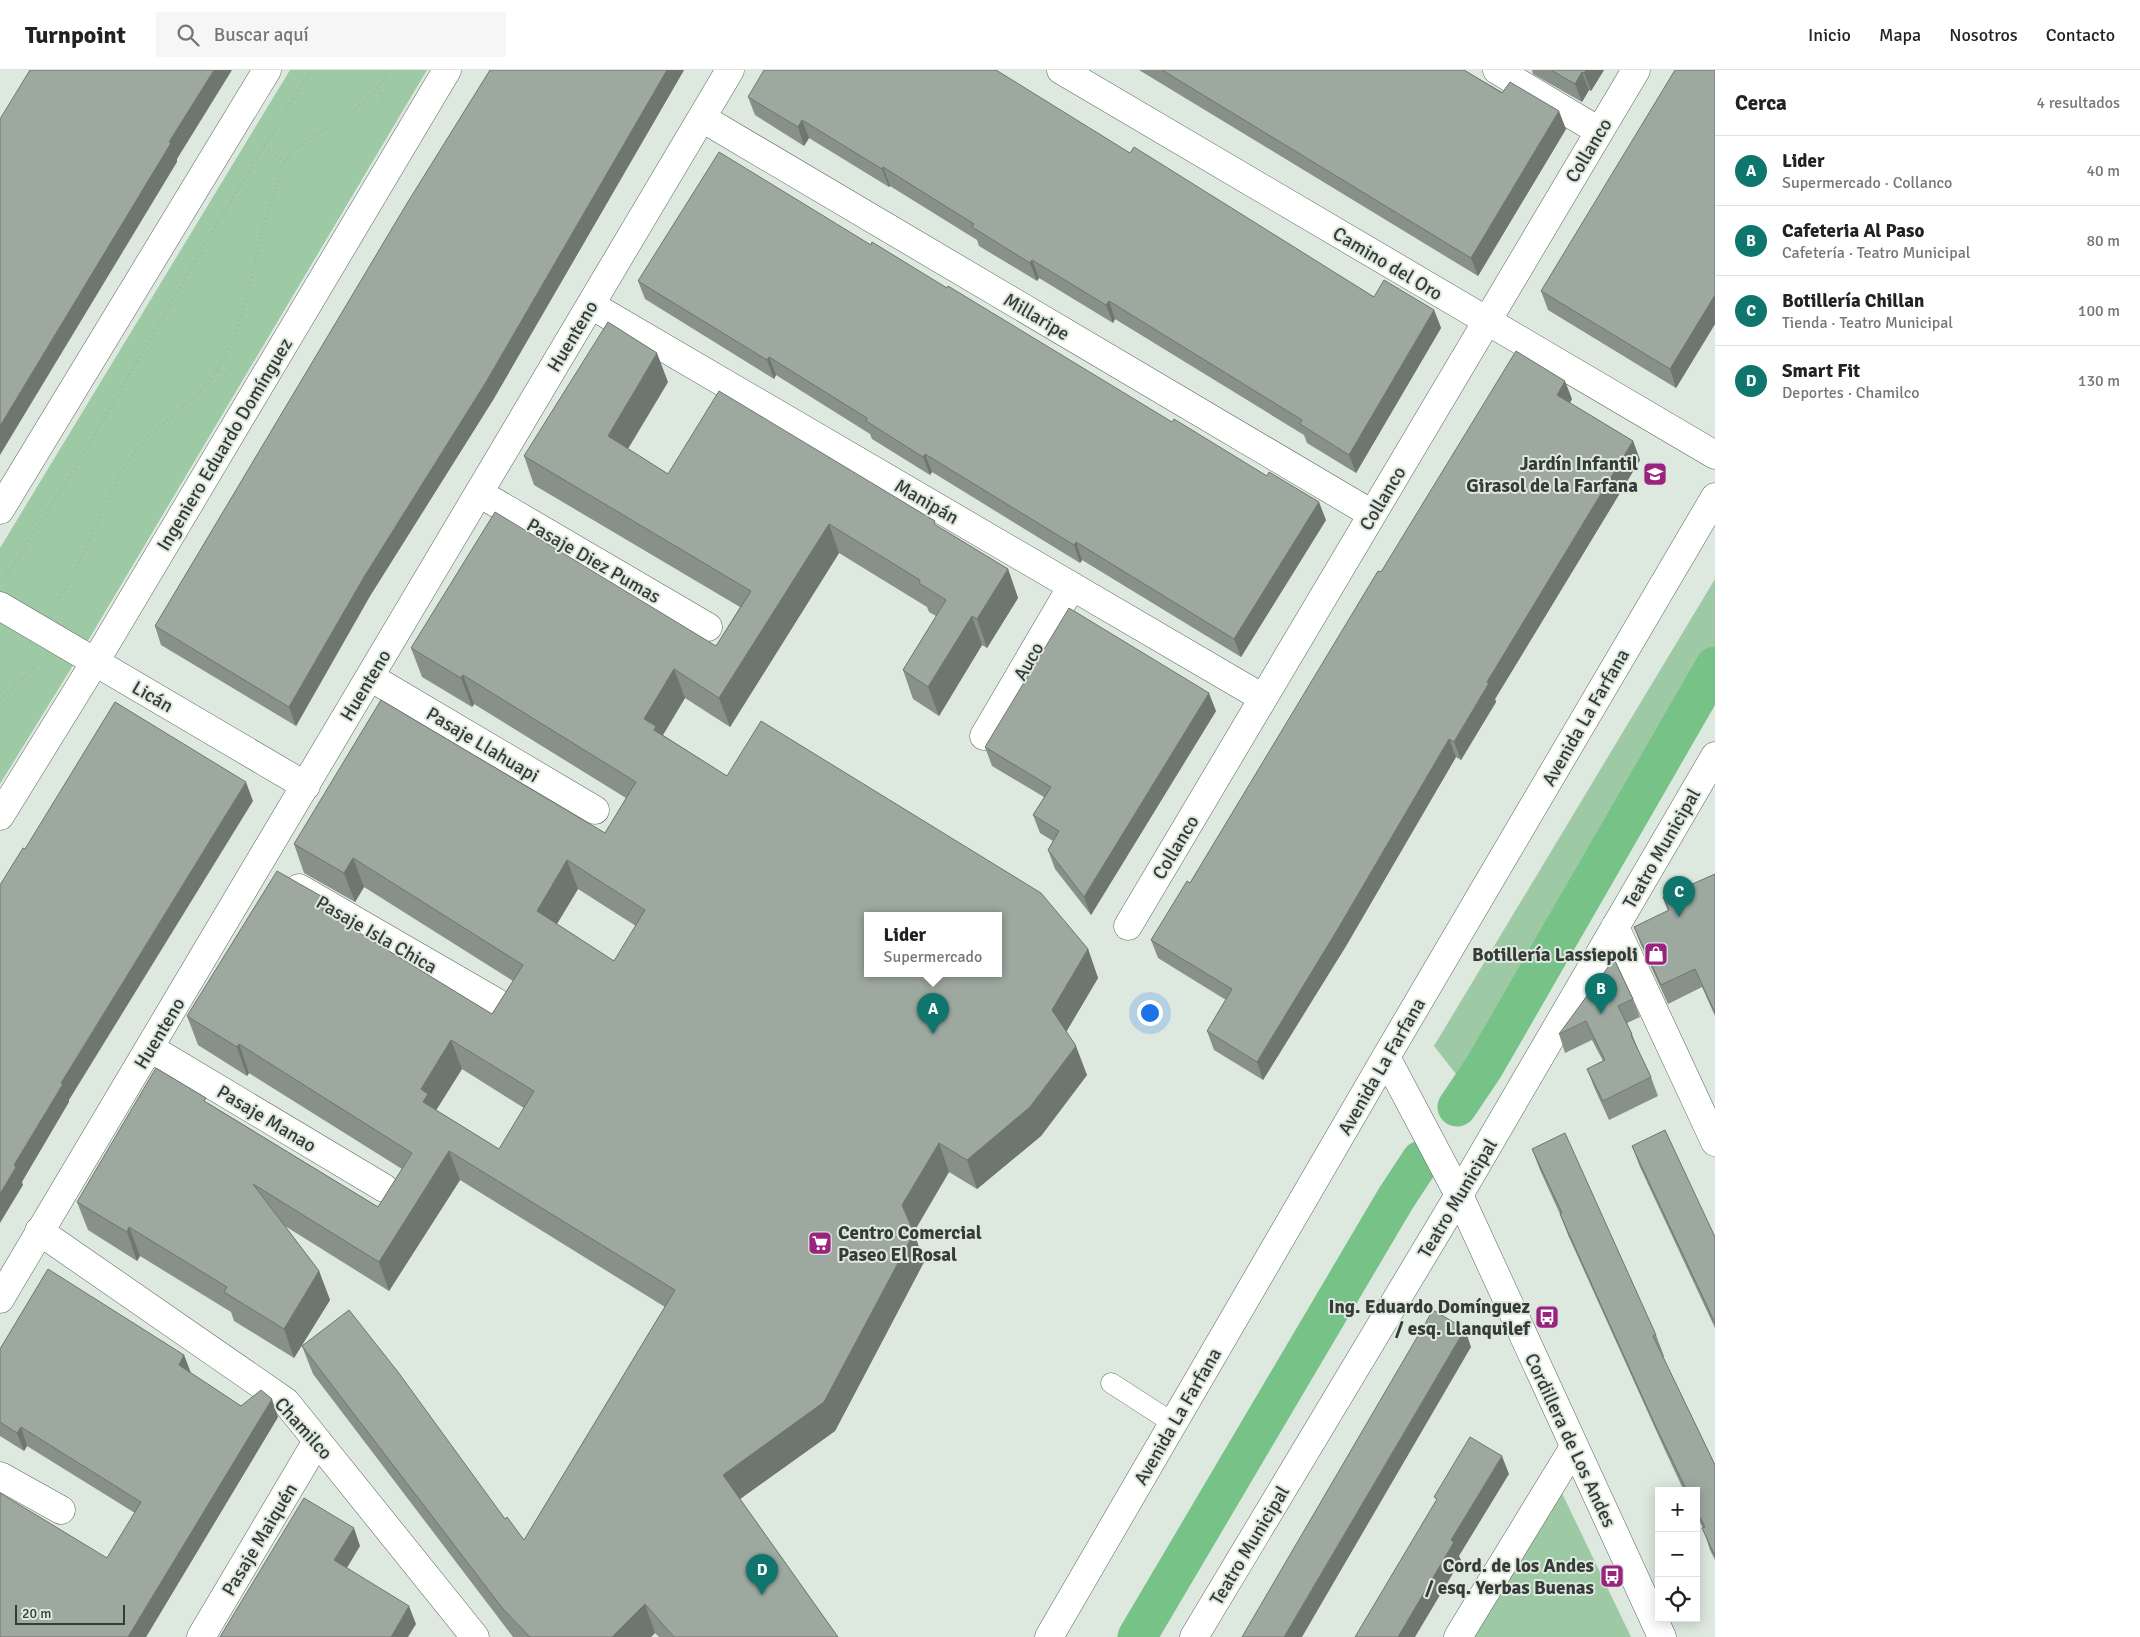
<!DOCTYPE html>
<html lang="es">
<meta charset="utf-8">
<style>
body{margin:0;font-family:Signika,sans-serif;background:#f6f6f6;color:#222}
.controls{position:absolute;right:15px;bottom:15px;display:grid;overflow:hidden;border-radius:0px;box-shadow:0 2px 12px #0003}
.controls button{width:45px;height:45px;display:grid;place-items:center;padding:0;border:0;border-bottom:1px solid #e0e0e0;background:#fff;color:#222;font:25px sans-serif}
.scale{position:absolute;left:15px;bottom:12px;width:110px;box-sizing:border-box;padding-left:5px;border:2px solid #373b37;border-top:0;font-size:14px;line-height:18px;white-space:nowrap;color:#373b37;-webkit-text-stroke:4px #dde8df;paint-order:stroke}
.you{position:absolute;left:1149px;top:942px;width:18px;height:18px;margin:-12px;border:4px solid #fff;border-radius:50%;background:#1a73e8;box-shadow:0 0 0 8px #1a73e833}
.badge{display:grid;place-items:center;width:32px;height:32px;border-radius:50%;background:#0f766e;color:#fff;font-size:16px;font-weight:700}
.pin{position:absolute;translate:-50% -41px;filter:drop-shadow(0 1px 2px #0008)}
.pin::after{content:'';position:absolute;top:26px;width:18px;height:15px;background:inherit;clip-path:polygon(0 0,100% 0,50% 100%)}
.popup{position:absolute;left:864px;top:842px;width:138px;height:65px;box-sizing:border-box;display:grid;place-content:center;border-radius:0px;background:#fff;filter:drop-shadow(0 1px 4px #0005);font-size:16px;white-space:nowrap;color:#767676}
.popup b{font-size:19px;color:#222}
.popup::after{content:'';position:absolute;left:50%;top:100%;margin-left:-10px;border:10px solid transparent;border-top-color:#fff}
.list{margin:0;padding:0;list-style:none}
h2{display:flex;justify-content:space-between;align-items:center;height:65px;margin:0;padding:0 20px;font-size:21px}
h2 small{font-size:16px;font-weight:400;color:#767676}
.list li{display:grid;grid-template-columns:32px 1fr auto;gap:15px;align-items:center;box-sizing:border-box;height:70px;padding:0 20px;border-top:1px solid #e0e0e0}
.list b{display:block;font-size:19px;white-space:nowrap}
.list p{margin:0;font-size:16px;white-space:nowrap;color:#767676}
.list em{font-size:16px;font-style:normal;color:#767676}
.icon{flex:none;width:28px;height:28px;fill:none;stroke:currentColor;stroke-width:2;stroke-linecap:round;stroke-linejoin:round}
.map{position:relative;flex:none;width:1715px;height:1567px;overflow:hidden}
header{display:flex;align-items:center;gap:30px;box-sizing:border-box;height:70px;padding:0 25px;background:#fff;border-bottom:1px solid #e0e0e0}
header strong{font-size:24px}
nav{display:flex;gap:28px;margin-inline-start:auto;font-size:18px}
.search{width:350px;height:45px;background:#f6f6f6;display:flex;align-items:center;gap:12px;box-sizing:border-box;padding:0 18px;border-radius:0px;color:#767676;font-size:19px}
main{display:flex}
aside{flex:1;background:#fff}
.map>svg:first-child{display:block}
.green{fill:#9dc9a5}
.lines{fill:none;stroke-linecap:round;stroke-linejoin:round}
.canal{stroke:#76c287;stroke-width:39}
.lane-casing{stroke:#5b655d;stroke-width:21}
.street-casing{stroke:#5b655d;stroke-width:29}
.secondary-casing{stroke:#5b655d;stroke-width:29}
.path{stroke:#a8b1a9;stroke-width:3;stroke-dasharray:1 4;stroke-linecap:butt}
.lane{stroke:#fff;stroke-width:20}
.street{stroke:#fff;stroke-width:28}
.secondary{stroke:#fff;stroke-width:28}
.wall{fill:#879089;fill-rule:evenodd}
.shaded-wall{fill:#6e766f}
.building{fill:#9da89f;stroke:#6e766f;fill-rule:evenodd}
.labels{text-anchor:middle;stroke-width:4;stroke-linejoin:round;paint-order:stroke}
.street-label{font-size:19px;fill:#373b37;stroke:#dde8df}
.poi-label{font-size:19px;font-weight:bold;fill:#373b37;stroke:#dde8df;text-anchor:end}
</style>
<header>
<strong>Turnpoint</strong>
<div class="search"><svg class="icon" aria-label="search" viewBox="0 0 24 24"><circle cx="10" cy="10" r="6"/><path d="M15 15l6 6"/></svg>Buscar aquí</div>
<nav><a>Inicio</a><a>Mapa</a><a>Nosotros</a><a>Contacto</a></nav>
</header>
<main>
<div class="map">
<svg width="1715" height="1567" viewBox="0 0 1715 1567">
<rect width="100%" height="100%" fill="#dde8df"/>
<path class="green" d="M290,0h137l-344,579 -83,135v-236z
M1715,509v114l-241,404 -40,-51z
M1560,1419l71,148h-160z"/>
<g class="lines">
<path class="canal" d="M1457,1037l27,-40 231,-401
M1137,1567l259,-439 25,-38"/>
<g class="lane-casing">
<path id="lane" d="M1111,1313l62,40"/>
</g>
<g class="street-casing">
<path id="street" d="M1061,0l654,385
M1497,0l102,61
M702,48l670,396
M591,235l672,393
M479,423l229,134
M0,440l267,-440
M0,536l306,180
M370,607l225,133
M984,666l88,-150
M0,746l95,-154 352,-592
M299,818l197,114
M1128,856l508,-856
M1615,857l100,215
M150,978l234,140
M1386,987l73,138 203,442
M39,1161l247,171 189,235
M0,1229l730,-1229
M0,1406l61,34
M201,1567l116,-196
M1194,1567l265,-442 256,-439
M1458,1567l116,-190"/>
</g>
<g class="secondary-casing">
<path id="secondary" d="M1049,1567l337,-580 329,-560"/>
</g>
<path class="path" d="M379,18l6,20
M264,77l21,14
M217,299l10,7
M7,505l74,-117 135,-233 95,-155
M56,532c10,-16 21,-32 28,-49 15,-34 29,-71 51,-101 25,-32 65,-51 85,-86 30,-55 34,-119 55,-177 3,-8 4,-17 8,-25 8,-15 19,-21 33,-29 24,-15 63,-38 71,-65
M0,630l36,-34"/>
<use href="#lane" class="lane"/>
<use href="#street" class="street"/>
<use href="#secondary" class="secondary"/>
</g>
<path class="wall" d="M490,0h194l-191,330 -123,196 -74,130 -135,-81 -6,-19z
M1139,0h325l102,59 -88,147z
M1532,0h72l-13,21 -2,-1 -7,12 -49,-28z
M1715,0v254l-39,64 -128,-78 -7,-19z
M748,27l382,56 244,144 60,13 7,18 -85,145 -49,-30 -3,-8 -189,-116 -2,4 -74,-45 -2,3 -58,-35 -2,-6 -87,-54 -1,1 -80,-49 -5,8 -49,-31z
M871,175l455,275 -85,137 -159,-97 -2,3 -148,-91 -2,3 -58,-36 -2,-5 -94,-59 -2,4 -129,-80 -7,-18z
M668,312l-40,67 40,25 269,52 71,43 10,29 -31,50 -5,-3 -43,71 -26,-17 -10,-29 33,-54 -7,-4 -2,-5 -88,-54 -109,174 -45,-29 -22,37 64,41 361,173 10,29 -32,54 21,43 -46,61 -64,53 -28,-17 -35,60 10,30 -89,169 -95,68 98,138h-179l-4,-4 -4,4h-138l-200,-263 -11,-28 203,173 19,21 141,-233 -205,-127 -71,111 -104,-65 34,45 11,29 -36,58 -60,-37 -3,-9 -91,-56 -3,5 -49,-31 -11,-28 131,-99 170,104 24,-38 -153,-96 -2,3 -49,-31 -11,-29 147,-98 158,96 21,-33 -149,-94 -9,15 -51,-29 -10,-29 311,-11 21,-35 -152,-94 -2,3 -50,-30 -11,-29 305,-2 24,-39 -206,-122 -10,-29zM578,819l58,37 -22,35 -57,-37zM462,999l62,39 -25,41 -63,-39z
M1572,329l-2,4 63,38 7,19 -145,239 1,3 -35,58 -5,-3 -110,189 -83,134 -49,-30 -7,-19 19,-31 -68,-42 -7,-18 39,-57 191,-311z
M1216,641l-125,204 -36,-46 -7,-19 5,-9 -13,-8 -7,-18 11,-18 -52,-31 -7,-19z
M1715,804v142l-13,-29 -34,17 -27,-59 -7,-18 34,-16 -5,-14z
M1633,929l7,18 -13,6 5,11 7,18 12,25 7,19 -49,24 -15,-33 -7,-18 16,-8 -11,-21 -27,13 -6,-19z
M1632,1076l83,91v91l-75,-161z
M1532,1079l124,186 8,21 -1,1 52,108v95l-5,-10 -7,-22 -7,-13v-24h-12l-20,-43 -96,-213 -8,-21 -20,-44z
M0,1279l184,6 7,18 50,33 37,11 -132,220h-146l107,-79 28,-45 -108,-67 -3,5 -24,-15z"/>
<path class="shaded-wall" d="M214,0h18l-55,89v3l-177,293v-29l169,-284z
M667,0h17l-191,330 -123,196 -74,130 -7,-19 75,-130z
M1586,0h18l-13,21 -7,-18z
M1582,2l7,18 -7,12 -7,-18z
M1559,41l7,18 -88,147 -7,-18z
M802,50l7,18 -5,8 -6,-19z
M883,97l7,19 -1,1 -7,-18z
M1032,190l7,18 -2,3 -7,-18z
M1715,225v29l-39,64 -6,-19z
M1109,231l6,18 -2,4 -7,-18z
M1434,240l7,18 -85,145 -7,-18z
M657,283l11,29 -50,83 -10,-29z
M769,287l7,18 -2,4 -7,-19z
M1565,311l7,18 -9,15 -6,-19z
M1633,371l7,19 -145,239 1,3 -35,58 -7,-18 33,-60z
M925,384l7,18 -2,3 -7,-18z
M1319,432l7,18 -85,137 -7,-18z
M829,454l10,29 -109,174 -11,-29z
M1076,472l6,18 -2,3 -6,-18z
M1008,499l10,29 -31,50 -10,-29z
M972,546l10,29 -43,71 -11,-29z
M674,599l11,29 -24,40 -17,-19z
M463,605l11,29 -2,3 -11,-29z
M1209,623l7,18 -125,204 -7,-18z
M1449,669l7,18 -110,189 -83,134 -6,-18z
M246,712l7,19 -184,299v2l-47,80 1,3 -23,38v-29l14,-29 47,-82z
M353,788l11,29 -9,15 -11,-29z
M567,790l11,29 -31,51 -10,-29z
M328,830l10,29 -16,-19z
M1088,879l10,29 -36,61 -10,-29z
M451,970l11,29 -27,43 -12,-10 -2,-13z
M239,974l10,29 -2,3 -10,-29z
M1076,976l11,29 -46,61 -64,53 -10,-29z
M939,1073l10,29 -36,61 -11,-28z
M449,1081l11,29 -71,111 -10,-29z
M129,1157l11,29 -3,5 -10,-29z
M914,1163l10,29 -89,169 -102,73 -10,-29z
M319,1201l11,29 -36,58 -10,-29z
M1465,1259l6,18 -169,290h-18z
M184,1285l7,19 -12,-9z
M272,1329l6,18 -132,220h-18z
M21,1357l6,19 -3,5 -7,-18z
M1502,1386l7,18 -50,82 2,4 -46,77h-17l53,-97z
M354,1458l6,18 -19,32 -7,-18z
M645,1534l10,29 -4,4h-39z
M409,1536l7,18 -8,13h-17z"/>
<path class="building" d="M30,0h184l-45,72 2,1 -171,283v-307z
M490,0h177l-181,312 -122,195 -75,130 -134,-81 251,-421z
M764,0h232l134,83 4,-6 240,150 10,-17 50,30 -85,145 -49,-31 2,-4 -193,-119 -3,4 -74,-45 -2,3 -58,-36 2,-3 -91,-57 -1,2 -80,-49 -4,7 -50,-30z
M1162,0h302l38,23 8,-11 49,29 -88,147z
M1551,0h35l-2,3 -2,-1 -7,12z
M1675,0h40v225l-45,74 -129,-78z
M719,82l152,93 1,-3 75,46 1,-2 224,136 2,-3 93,57 2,-4 50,30 -85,137 -158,-97 -2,3 -149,-91 -2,3 -57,-36 1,-3 -98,-61 -2,3 -129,-79z
M608,252l49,31 -49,83 60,38 51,-83 216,130 -1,3 74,45 -31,50 -5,-3 -44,71 -25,-17 43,-70 -27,-17 1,-3 -91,-56 -110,174 -45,-29 -30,50 12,7 -2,4 73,46 34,-55 280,172 47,56 -36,61 24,36 -46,61 -63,53 -28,-17 -37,62 12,28 -90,169 -101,73 115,162h-164l-29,-33 -33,33h-82l-27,-28 -201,-263 47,-36 49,62 107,147 2,-2 17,23 151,-250 -226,-139 -70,111 -126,-78 66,87 -35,58 -60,-37 3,-5 -98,-60 -2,5 -50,-30 79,-134 50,30 -2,3 174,106 34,-54 -173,-109 -2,3 -50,-31 90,-145 51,29 -6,10 170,104 31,-49 -170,-107 -9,15 -50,-29 87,-144 224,133 31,-51 -173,-107 -2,3 -50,-30 84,-136 221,134 35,-55 -227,-135zM567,790l78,50 -31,51 -77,-50zM868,845h130v58h-130zM451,970l83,51 -35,58 -76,-47 5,-8 -7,-5z
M1516,281l49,30 -8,14 76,46 -146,241 2,1 -35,59 -5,-3 -110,188 -82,135 -50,-31 25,-42 -81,-49 36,-59 3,2 188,-312 3,1z
M1069,538l140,85 -125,204 -36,-47 11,-19 -26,-16 18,-28 -66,-40z
M115,632l131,80 -185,301 2,1 -49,81 2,2 -16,27v-309l23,-37 2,1z
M1715,804v139l-20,-44 -34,16 -27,-58 35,-17 -6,-13z
M1614,889l19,40 -15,7 14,28 -1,1 20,42 -48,24 -16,-32 18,-9 -19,-39 -27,13z
M1665,1060l50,107v86l-83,-177z
M1565,1063l91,202 -3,1 62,129v91l-13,-28 3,-1 -9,-17v-19h-9l-31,-64 -96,-213 2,-1 -30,-64z
M48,1199l136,86 -5,10 62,41 20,-16 11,9 -144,238h-128v-144l107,65 34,-56 -120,-75 -4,6 -17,-11v-73z
M1433,1240l32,19 -181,308h-42z
M1470,1367l32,19 -51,84 3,2 -56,95h-43l82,-138 -3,-2z
M304,1428l50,30 -20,32 75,46 -18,31h-171z"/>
<defs>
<g id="school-square" transform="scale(1.25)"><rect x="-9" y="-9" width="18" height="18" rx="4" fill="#9a237e" stroke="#dde8df"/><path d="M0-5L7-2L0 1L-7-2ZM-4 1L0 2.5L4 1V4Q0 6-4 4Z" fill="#fff"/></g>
<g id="shop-square" transform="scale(1.25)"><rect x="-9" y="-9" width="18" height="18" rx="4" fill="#9a237e" stroke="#dde8df"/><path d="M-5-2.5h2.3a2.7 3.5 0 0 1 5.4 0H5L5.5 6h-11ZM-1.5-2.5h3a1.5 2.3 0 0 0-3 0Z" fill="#fff"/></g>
<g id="supermarket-square" transform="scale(1.25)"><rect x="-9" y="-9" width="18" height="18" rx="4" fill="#9a237e" stroke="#dde8df"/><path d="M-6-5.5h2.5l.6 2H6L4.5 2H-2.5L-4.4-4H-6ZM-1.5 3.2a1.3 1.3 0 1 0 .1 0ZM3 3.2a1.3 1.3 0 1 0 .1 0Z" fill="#fff"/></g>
<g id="bus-square" transform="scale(1.25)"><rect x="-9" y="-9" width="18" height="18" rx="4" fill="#9a237e" stroke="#dde8df"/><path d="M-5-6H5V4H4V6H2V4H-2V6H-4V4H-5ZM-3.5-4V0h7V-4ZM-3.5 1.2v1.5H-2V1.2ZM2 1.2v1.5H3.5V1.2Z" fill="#fff"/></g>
</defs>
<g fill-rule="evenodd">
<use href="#school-square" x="1655" y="404"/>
<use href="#shop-square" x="1656" y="884"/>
<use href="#supermarket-square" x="820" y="1173"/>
<use href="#bus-square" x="1547" y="1247"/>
<use href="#bus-square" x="1612" y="1506"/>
</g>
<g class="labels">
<g class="street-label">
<text transform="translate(1588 80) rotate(-59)" y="7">Collanco</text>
<text transform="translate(1388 193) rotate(31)" y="7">Camino del Oro</text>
<text transform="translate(1037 246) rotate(31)" y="7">Millaripe</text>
<text transform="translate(572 266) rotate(-59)" y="7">Huenteno</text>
<text transform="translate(224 374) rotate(-59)" y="7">Ingeniero Eduardo Domínguez</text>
<text transform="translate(1382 428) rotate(-59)" y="7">Collanco</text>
<text transform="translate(927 431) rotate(30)" y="7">Manipán</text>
<text transform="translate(594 490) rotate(30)" y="7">Pasaje Diez Pumas</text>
<text transform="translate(1028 591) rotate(-60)" y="7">Auco</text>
<text transform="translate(365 615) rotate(-59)" y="7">Huenteno</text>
<text transform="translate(153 626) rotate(30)" y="7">Licán</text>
<text transform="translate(1585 647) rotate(-60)" y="7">Avenida La Farfana</text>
<text transform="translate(483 674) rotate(31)" y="7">Pasaje Llahuapi</text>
<text transform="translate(1175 777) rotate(-59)" y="7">Collanco</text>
<text transform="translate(1661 778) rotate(-60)" y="7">Teatro Municipal</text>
<text transform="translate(377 864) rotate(30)" y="7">Pasaje Isla Chica</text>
<text transform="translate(159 963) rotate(-59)" y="7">Huenteno</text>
<text transform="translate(1381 996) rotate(-60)" y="7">Avenida La Farfana</text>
<text transform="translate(267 1048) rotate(31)" y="7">Pasaje Manao</text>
<text transform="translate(1457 1128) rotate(-59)" y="7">Teatro Municipal</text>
<text transform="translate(1177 1346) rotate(-60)" y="7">Avenida La Farfana</text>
<text transform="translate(304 1358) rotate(48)" y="7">Chamilco</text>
<text transform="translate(1571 1370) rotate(65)" y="7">Cordillera de Los Andes</text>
<text transform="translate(259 1469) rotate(-59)" y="7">Pasaje Maiquén</text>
<text transform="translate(1249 1475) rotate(-59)" y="7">Teatro Municipal</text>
</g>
<g class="poi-label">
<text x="1638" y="400">Jardín Infantil<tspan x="1638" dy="22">Girasol de la Farfana</tspan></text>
<text x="1638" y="891">Botillería Lassiepoli</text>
<text x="838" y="1169" text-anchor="start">Centro Comercial<tspan x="838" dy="22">Paseo El Rosal</tspan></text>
<text x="1530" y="1243">Ing. Eduardo Domínguez<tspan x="1530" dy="22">/ esq. Llanquilef</tspan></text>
<text x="1594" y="1502">Cord. de los Andes<tspan x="1594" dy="22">/ esq. Yerbas Buenas</tspan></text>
</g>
</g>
</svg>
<div class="controls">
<button>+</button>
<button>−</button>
<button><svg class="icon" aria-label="locate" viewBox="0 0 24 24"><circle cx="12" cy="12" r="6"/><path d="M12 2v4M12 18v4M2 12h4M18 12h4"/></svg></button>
</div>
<div class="scale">20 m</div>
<div class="you"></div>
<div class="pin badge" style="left:933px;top:964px">A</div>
<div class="popup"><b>Lider</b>Supermercado</div>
<div class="pin badge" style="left:1601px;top:944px">B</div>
<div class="pin badge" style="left:1679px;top:847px">C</div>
<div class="pin badge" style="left:762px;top:1525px">D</div>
</div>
<aside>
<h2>Cerca<small>4 resultados</small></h2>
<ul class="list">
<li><span class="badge">A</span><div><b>Lider</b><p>Supermercado · Collanco</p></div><em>40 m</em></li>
<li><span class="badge">B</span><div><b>Cafeteria Al Paso</b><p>Cafetería · Teatro Municipal</p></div><em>80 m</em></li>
<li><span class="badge">C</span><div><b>Botillería Chillan</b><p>Tienda · Teatro Municipal</p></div><em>100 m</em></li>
<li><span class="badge">D</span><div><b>Smart Fit</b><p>Deportes · Chamilco</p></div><em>130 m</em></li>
</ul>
</aside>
</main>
